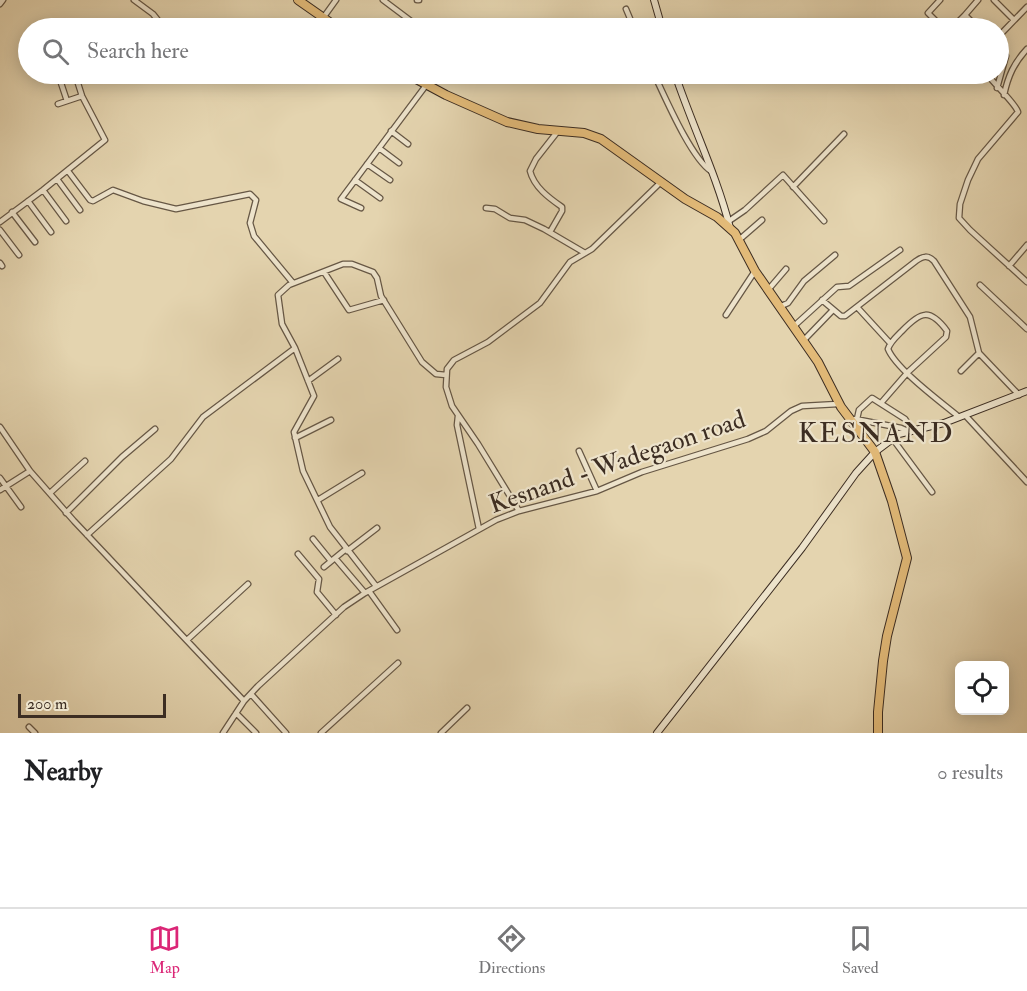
<!DOCTYPE html>
<style>
body{margin:0;font-family:"IM FELL Double Pica",serif;background:#f6f6f6;color:#202124}
.controls{position:absolute;right:18px;bottom:18px;display:grid;overflow:hidden;border-radius:9px;box-shadow:0 3px 15px #0003}
.controls button{width:54px;height:54px;display:grid;place-items:center;padding:0;border:0;border-bottom:2px solid #e0e0e0;background:#fff;color:#202124;font:30px sans-serif}
.scale{position:absolute;left:18px;bottom:15px;width:148px;box-sizing:border-box;padding-left:6px;border:3px solid #3c2d22;border-top:0;font-size:16px;line-height:21px;white-space:nowrap;color:#3c2d22;-webkit-text-stroke:4px #ede3cb;paint-order:stroke}
.list{margin:0;padding:0;list-style:none}
h2{display:flex;justify-content:space-between;align-items:center;height:78px;margin:0;padding:0 24px;font-size:26px}
h2 small{font-size:20px;font-weight:400;color:#757577}
.icon{flex:none;width:33px;height:33px;fill:none;stroke:currentColor;stroke-width:2;stroke-linecap:round;stroke-linejoin:round}
.map{position:relative;flex:none;width:1027px;height:733px;overflow:hidden}
.search{position:absolute;background:#fff;box-shadow:0 3px 15px #0003;left:18px;right:18px;top:18px;height:66px;display:flex;align-items:center;gap:15px;box-sizing:border-box;padding:0 21px;border-radius:33px;color:#757577;font-size:22px}
.sheet{height:174px;background:#fff}
nav{display:flex;justify-content:space-around;align-items:center;box-sizing:border-box;height:84px;border-top:2px solid #e0e0e0;background:#fff;font-size:16px;color:#757577}
nav a{display:grid;justify-items:center;gap:3px}
nav .on{color:#db2777}
.map>svg:first-child{display:block}
.lines{fill:none;stroke-linecap:round;stroke-linejoin:round}
.street-casing{stroke:#665745;stroke-width:7}
.secondary-casing{stroke:#3c2d22;stroke-width:8}
.highway-casing{stroke:#3c2d22;stroke-width:10}
.street{stroke:#ede3cb;stroke-width:4.5}
.secondary{stroke:#ede3cb;stroke-width:6}
.highway{stroke:#e2ba78;stroke-width:8}
.labels{text-anchor:middle;stroke-width:4.5;stroke-linejoin:round;paint-order:stroke}
.street-label{font-size:26px;fill:#3c2d22;stroke:#ede3cb}
.quarter-label{font-size:28px;letter-spacing:1.5px;fill:#3c2d22;stroke:#ede3cb}
</style>
<div class="map">
<svg width="1027" height="733" viewBox="0 0 1027 733">
<rect width="100%" height="100%" fill="#e4d4af"/>
<filter id="stains"><feTurbulence type="fractalNoise" baseFrequency=".00333" numOctaves="4"/><feColorMatrix values="0 0 0 0 .2 0 0 0 0 .09 0 0 0 0 .02 0 0 0 .5 -.17"/></filter>
<radialGradient id="worn" r=".72"><stop offset=".6" stop-color="#630" stop-opacity="0"/><stop offset="1" stop-color="#630" stop-opacity=".3"/></radialGradient>
<g class="lines">
<g class="street-casing">
<path id="street" d="M134,0l19,14 11,14
M383,0l32,24
M417,0h2
M940,0l-12,13 15,15
M978,0l-13,15 13,13
M994,0l20,20
M0,4l3,-4
M626,9l8,19
M323,18l13,-18
M952,28l13,-13
M998,37l29,-30
M58,74l9,27
M654,74c11,23 37,84 57,97
M987,74c7,10 29,30 31,38l-40,47 -10,21 -8,24 -1,14 11,12 57,52
M997,88l9,-32 -8,-7
M1004,95c4,-19 10,-32 23,-46
M58,104l24,-8
M391,131l17,13
M379,148l20,15
M367,164l23,16
M68,171l22,29 3,1 20,-11 30,11 33,8 74,-15 6,6 -6,23 4,13 39,47
M57,179l23,31
M355,180l25,18
M793,187l51,-53
M43,190l23,31
M28,201l23,31
M361,208l-20,-9 86,-115
M486,208l9,1 15,9 15,2 19,9 41,24
M12,212l23,30
M729,221l16,-11 38,-35 41,46
M0,222l43,-32 62,-50 -23,-44 -7,-22
M0,230l19,25
M550,232l12,-21v-4c-13,-9 -28,-20 -32,-36l6,-12 22,-28
M739,240l23,-20
M0,263l2,3
M1009,266l18,-21
M324,272l25,38 35,-10
M980,285l47,44
M768,290l18,-21
M822,300l19,16h4l71,-55c7,-5 12,-6 18,0l36,56 9,36 40,42
M779,307l9,-4 16,-22 31,-26
M857,307l33,36
M726,315l29,-44
M793,327l44,-40 12,-1 51,-36
M804,340l29,-30
M961,371l18,-18
M308,381l30,-22
M881,403l27,-31 38,-35 1,-6c-17,-23 -26,-20 -45,0 -6,6 -12,11 -14,18 8,20 53,53 71,68
M965,415l62,67
M458,416l-1,9 22,104
M855,419l46,9 9,4
M857,419l2,-9 13,-12 33,21 8,12
M0,427l30,44 44,50 170,180
M295,438l36,-18
M892,438l40,54
M579,451l18,40
M0,478l21,29
M0,490l30,-19
M50,493l35,-32
M318,500l44,-27
M519,511l-41,-67 -26,-38 -6,-19 1,-18 7,-9 34,-18 52,-39 30,-41 22,-13 69,-67
M66,513l56,-56 33,-28
M87,535l84,-76 32,-42 92,-69
M313,539l18,22
M347,551l30,-23
M298,554l21,25 -2,13 19,23
M335,558l30,35
M324,567l22,-18
M376,586l-46,-59 -27,-56 -9,-39 20,-36 -19,-48 -13,-24 -4,-29 11,-10 54,-21h9l21,8 4,6 4,18 41,66 14,12 10,1
M369,591l28,39
M187,640l61,-56
M251,694l35,39
M236,713l20,20
M29,727l6,6
M223,733l21,-32 14,-15 86,-79 21,-14 131,-73 23,-9 78,-20 45,-19 106,-33 18,-8 25,-20 11,-5 36,-2
M321,733l77,-70
M441,733l26,-25"/>
</g>
<g class="secondary-casing">
<path id="secondary" d="M654,0l8,28
M675,74c17,51 42,102 55,154
M657,733l145,-185 54,-75 19,-21 24,-18 45,-11 83,-32"/>
</g>
<g class="highway-casing">
<path id="highway" d="M298,0l40,28
M407,74l39,21 61,27 31,7 46,4 17,6 84,60 32,18 18,16 20,38 63,91 23,45 34,45 17,49 15,57 -20,78 -4,25 -5,51v21"/>
</g>
<use href="#street" class="street"/>
<use href="#secondary" class="secondary"/>
<use href="#highway" class="highway"/>
</g>
<g class="labels">
<g class="street-label">
<text transform="translate(617 461) rotate(-19)" y="9">Kesnand - Wadegaon road</text>
</g>
<g class="quarter-label">
<text x="876" y="442">KESNAND</text>
</g>
</g>
<rect width="100%" height="100%" filter="url(#stains)"/>
<rect width="100%" height="100%" fill="url(#worn)"/>
</svg>
<div class="controls">
<button><svg class="icon" aria-label="locate" viewBox="0 0 24 24"><circle cx="12" cy="12" r="6"/><path d="M12 2v4M12 18v4M2 12h4M18 12h4"/></svg></button>
</div>
<div class="scale">200 m</div>
<div class="search"><svg class="icon" aria-label="search" viewBox="0 0 24 24"><circle cx="10" cy="10" r="6"/><path d="M15 15l6 6"/></svg>Search here</div>
</div>
<section class="sheet">
<h2>Nearby<small>0 results</small></h2>
<ul class="list">
</ul>
</section>
<nav>
<a class="on"><svg class="icon" aria-label="map" viewBox="0 0 24 24"><path d="M3 6l6-2 6 2 6-2v14l-6 2-6-2-6 2zM9 4v14M15 6v14"/></svg>Map</a>
<a><svg class="icon" aria-label="directions" viewBox="0 0 24 24"><path d="M12 3l9 9-9 9-9-9zM9 14v-3h6M13 9l2 2-2 2"/></svg>Directions</a>
<a><svg class="icon" aria-label="saved" viewBox="0 0 24 24"><path d="M7 4h10v16l-5-4-5 4z"/></svg>Saved</a>
</nav>
